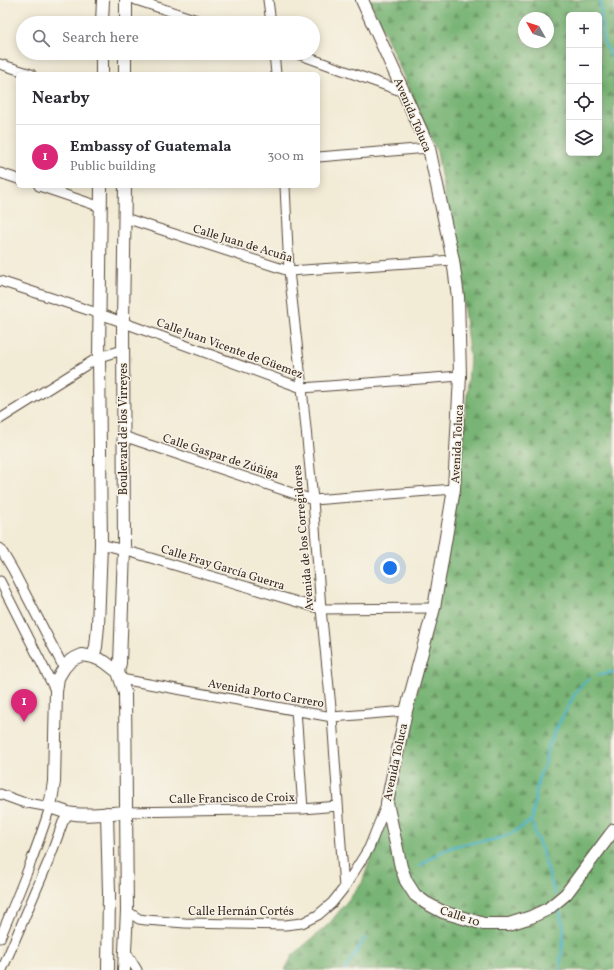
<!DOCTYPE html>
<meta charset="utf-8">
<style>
body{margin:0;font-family:Vollkorn,serif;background:#f7f7f7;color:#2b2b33}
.controls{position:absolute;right:12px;top:12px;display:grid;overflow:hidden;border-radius:6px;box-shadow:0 2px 10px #0003}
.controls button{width:36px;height:36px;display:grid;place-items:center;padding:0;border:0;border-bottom:1px solid #e1e1e2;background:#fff;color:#2b2b33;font:20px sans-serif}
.compass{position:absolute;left:518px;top:12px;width:36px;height:36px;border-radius:50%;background:#fff;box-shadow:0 2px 10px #0003;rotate:309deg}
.you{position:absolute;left:390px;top:568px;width:14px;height:14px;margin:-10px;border:3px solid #fff;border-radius:50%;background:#1a73e8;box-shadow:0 0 0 6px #1a73e833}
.badge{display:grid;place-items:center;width:26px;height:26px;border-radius:50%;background:#db2777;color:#fff;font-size:13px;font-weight:700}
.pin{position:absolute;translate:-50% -33px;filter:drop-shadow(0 1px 2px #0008)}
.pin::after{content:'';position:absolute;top:21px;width:14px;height:12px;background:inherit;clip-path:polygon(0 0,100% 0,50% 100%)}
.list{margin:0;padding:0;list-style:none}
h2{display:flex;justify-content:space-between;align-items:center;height:52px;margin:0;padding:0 16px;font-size:17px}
h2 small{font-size:13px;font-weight:400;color:#7c7c81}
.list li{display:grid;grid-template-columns:26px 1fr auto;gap:12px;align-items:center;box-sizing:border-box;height:64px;padding:0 16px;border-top:1px solid #e1e1e2}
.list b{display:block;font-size:15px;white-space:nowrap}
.list p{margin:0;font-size:13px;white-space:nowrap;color:#7c7c81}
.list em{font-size:13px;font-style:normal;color:#7c7c81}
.icon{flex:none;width:22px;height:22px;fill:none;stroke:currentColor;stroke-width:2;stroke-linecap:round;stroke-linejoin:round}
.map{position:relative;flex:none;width:614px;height:970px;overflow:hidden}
.search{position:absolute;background:#fff;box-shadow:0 2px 10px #0003;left:16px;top:16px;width:304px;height:44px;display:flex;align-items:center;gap:10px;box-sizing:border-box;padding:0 14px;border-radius:22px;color:#7c7c81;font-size:15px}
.panel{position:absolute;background:#fff;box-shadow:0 2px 10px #0003;left:16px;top:72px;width:304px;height:116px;border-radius:6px}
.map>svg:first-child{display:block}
.forest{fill:url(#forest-firs);stroke:#5a6f49;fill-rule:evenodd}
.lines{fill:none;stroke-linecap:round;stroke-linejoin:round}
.stream{stroke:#4bb3c9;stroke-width:2.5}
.minor-casing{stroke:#564739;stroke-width:11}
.tertiary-casing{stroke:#564739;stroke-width:14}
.minor{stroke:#fff;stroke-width:9}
.tertiary{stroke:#fff;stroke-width:12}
.labels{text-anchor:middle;stroke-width:3;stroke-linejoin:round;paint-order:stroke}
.street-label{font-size:12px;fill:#3b2a1e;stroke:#f7f3e8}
</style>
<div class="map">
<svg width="614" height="970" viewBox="0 0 614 970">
<defs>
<pattern id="forest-firs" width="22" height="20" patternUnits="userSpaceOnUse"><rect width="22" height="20" fill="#78b474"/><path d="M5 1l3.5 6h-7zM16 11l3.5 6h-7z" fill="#64935f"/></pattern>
</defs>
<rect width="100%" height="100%" fill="#f7f3e8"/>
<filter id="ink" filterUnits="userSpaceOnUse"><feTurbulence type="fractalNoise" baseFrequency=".025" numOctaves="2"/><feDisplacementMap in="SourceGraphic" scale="8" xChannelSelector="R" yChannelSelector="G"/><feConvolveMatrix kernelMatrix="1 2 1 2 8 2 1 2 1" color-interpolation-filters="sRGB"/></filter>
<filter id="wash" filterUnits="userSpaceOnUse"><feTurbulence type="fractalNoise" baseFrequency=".012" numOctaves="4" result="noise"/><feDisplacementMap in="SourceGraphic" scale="16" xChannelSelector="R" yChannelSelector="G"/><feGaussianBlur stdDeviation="0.9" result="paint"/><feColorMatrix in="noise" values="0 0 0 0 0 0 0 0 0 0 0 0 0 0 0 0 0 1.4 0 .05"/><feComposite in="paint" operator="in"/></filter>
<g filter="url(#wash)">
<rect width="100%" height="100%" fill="#f2ebd5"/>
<path class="forest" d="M370,0h244v970h-329l7,-14 37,-32 33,-41 38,-109 59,-287 11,-128 -8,-65 -25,-142zM569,15h30v138h-30zM524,18h24v24h-24z"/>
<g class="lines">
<path class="stream" d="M600,0l3,41 11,20
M598,675l16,-3
M420,866c13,-11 27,-19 44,-22 12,-2 24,-2 36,-6 12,-3 22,-11 32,-18
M555,894l-14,-46 -6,-14 -3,-14 3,-22 4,-21 7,-16v-9l12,-27 18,-33 7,-9 6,-4
M345,970l20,-32
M560,970l4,-40 -4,-18"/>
</g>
</g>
<g filter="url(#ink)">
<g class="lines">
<g class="minor-casing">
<path id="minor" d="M136,0l70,23
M268,0l3,23
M274,53l2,21
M295,53l109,39
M0,64l31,10
M318,157l111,-9
M0,173l18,6
M39,186l62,21
M285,186l4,85 13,117 11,112 8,109 11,108 12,171
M125,218l164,53 164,-11
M0,281l100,33 202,74 158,-12
M0,419l99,-62 24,-7
M123,436l190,64 141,-11
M101,544l23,6 197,59 113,-1
M0,548l13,22 51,98
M0,581l56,111
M121,679l211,38 74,-6
M296,710l7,99
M0,794l22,8 28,5c-14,45 -32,88 -50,131
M126,812l177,-3 35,-3
M127,911l12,8 7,1 39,3 100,2 17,-2 16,-8 14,-12 12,-15 25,-40 18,-45
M125,950l12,20
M2,970l47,-110 14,-38 6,-9"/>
</g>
<g class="tertiary-casing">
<path id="tertiary" d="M362,0l67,148 24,112 5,37 2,79 -6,113 -20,119 -28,103 -19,92 14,64 5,14 9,14 11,8 17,9 41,12h25l22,-7 17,-8 18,-15 44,-59 4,-5
M102,23l1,-23
M126,23v-23
M102,74v-21
M125,74v-21
M93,657l3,-10 2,-21 3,-82 -2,-187 2,-171
M118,672l2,-9 4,-113 -1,-227 2,-137
M107,813l2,80 -1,77
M124,970l3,-59 -2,-218 -7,-21 -13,-10 -12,-5 -11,-2 -11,5 -7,8 -6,10 -2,14 -2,90 -4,25c6,2 12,4 18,6 19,4 39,0 58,-1"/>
</g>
<use href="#minor" class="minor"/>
<use href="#tertiary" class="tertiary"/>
</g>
</g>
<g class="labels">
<g class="street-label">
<text transform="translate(413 115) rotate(67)" y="4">Avenida Toluca</text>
<text transform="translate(243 243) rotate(17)" y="4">Calle Juan de Acuña</text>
<text transform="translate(230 348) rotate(20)" y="4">Calle Juan Vicente de Güemez</text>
<text transform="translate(123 429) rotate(-90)" y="4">Boulevard de los Virreyes</text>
<text transform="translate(457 444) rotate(-87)" y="4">Avenida Toluca</text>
<text transform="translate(221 456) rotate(18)" y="4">Calle Gaspar de Zúñiga</text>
<text transform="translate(303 538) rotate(-95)" y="4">Avenida de los Corregidores</text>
<text transform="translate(223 567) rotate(17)" y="4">Calle Fray García Guerra</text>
<text transform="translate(266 693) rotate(10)" y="4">Avenida Porto Carrero</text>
<text transform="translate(395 762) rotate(-78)" y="4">Avenida Toluca</text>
<text transform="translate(232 798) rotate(-1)" y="4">Calle Francisco de Croix</text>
<text x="241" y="915">Calle Hernán Cortés</text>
<text transform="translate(460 916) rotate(18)" y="4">Calle 10</text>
</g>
</g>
</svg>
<div class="controls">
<button>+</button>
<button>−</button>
<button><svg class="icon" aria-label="locate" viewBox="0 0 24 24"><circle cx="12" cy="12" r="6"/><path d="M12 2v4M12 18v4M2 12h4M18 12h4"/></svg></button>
<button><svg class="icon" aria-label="layers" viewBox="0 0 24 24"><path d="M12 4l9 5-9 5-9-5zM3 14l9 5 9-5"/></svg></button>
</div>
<svg class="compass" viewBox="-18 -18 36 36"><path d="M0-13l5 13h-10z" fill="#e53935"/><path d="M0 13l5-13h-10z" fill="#7c7c81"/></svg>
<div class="you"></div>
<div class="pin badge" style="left:24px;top:722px">1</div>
<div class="search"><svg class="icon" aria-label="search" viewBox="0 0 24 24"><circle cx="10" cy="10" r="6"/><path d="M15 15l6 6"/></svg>Search here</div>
<section class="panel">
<h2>Nearby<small></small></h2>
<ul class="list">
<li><span class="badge">1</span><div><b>Embassy of Guatemala</b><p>Public building</p></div><em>300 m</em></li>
</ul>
</section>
</div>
